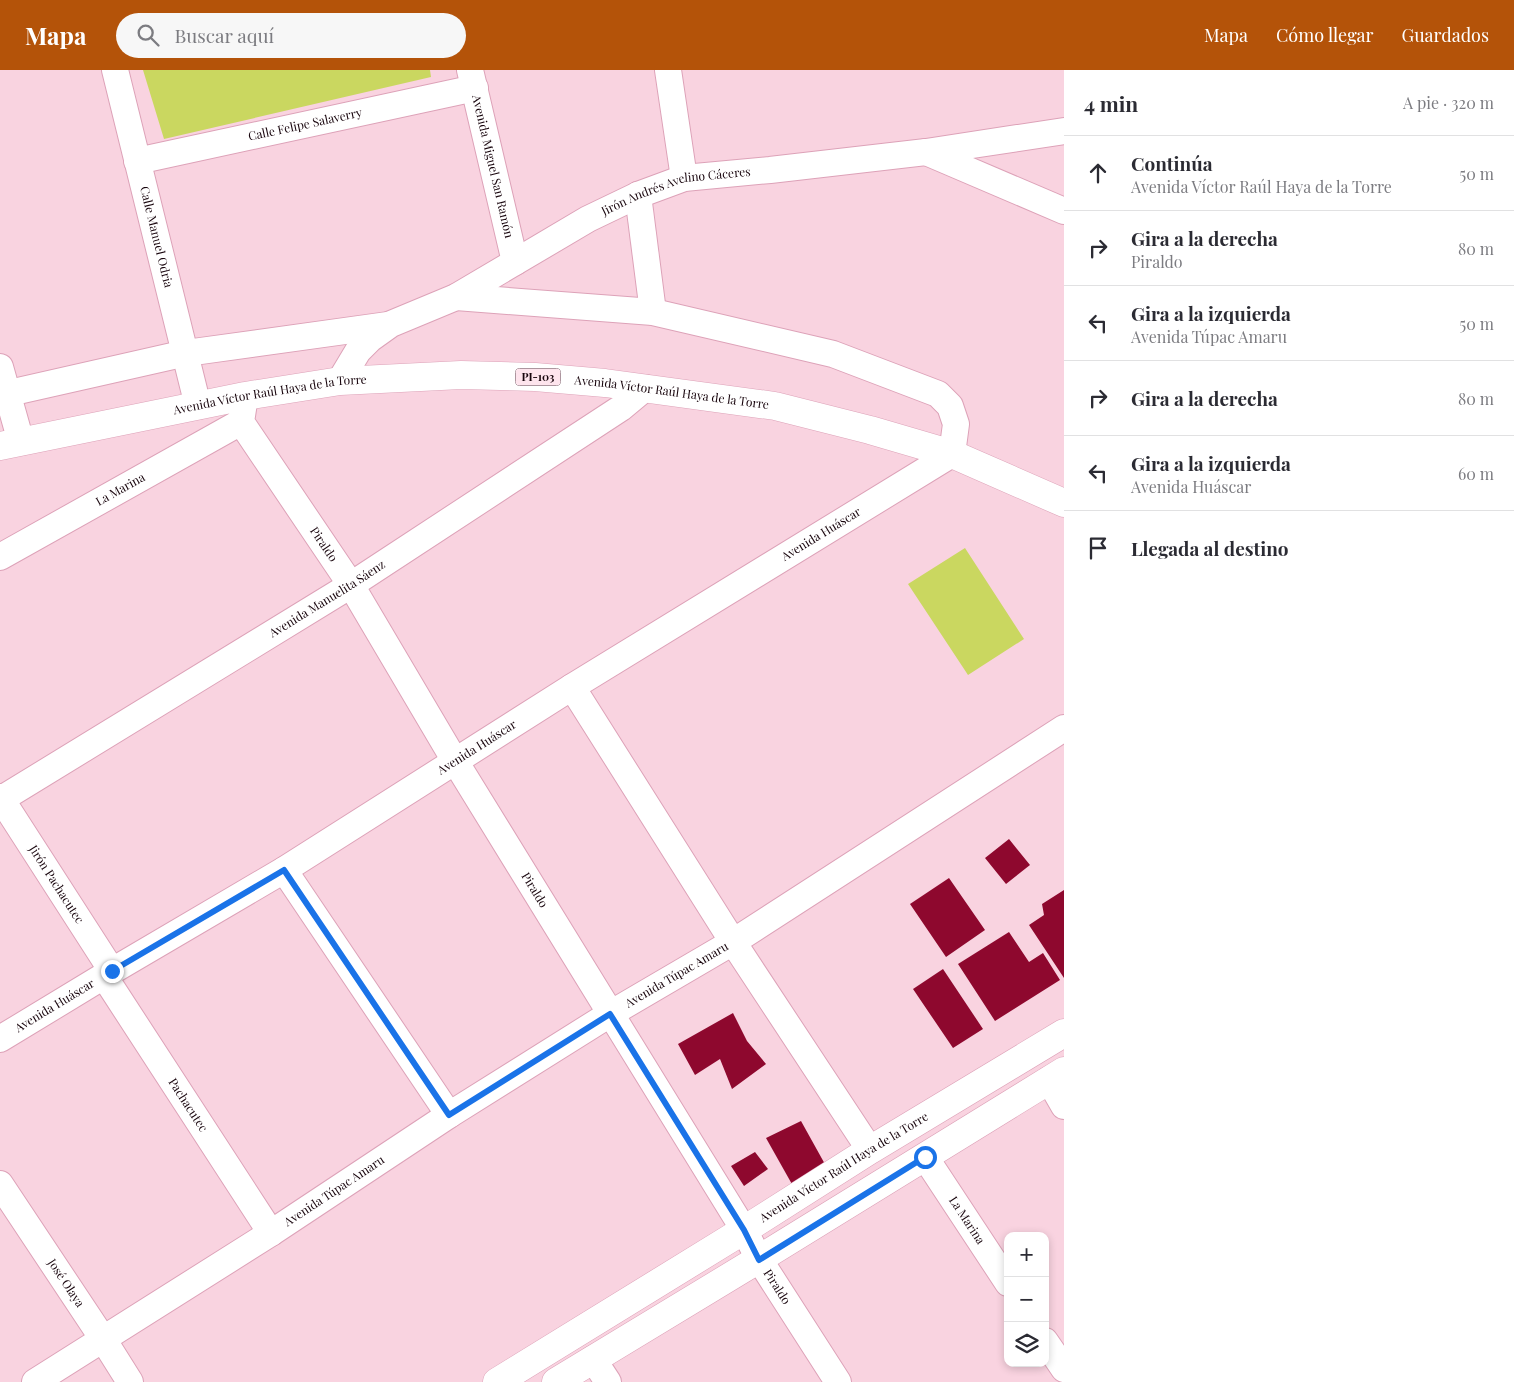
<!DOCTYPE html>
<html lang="es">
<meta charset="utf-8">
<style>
body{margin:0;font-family:"Playfair Display",serif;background:#f7f7f7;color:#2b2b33}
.controls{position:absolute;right:15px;bottom:15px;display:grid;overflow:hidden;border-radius:10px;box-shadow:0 2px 8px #0003}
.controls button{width:45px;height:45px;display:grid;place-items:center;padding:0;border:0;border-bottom:1px solid #e1e1e2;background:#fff;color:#2b2b33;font:25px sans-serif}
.stop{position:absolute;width:15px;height:15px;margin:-11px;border:4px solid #1a73e8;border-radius:50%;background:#fff}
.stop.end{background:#1a73e8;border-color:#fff;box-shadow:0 1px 5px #0008}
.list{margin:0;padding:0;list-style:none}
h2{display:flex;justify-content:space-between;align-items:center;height:65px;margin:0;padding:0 20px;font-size:21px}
h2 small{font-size:16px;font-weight:400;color:#7c7c81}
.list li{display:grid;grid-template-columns:32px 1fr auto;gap:15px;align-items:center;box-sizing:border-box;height:75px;padding:0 20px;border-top:1px solid #e1e1e2}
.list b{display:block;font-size:19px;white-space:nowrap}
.list p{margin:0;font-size:16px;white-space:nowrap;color:#7c7c81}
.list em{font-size:16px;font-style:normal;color:#7c7c81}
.icon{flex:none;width:28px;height:28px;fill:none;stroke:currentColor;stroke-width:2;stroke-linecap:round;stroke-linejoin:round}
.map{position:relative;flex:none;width:1064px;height:1312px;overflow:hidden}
header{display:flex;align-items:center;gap:30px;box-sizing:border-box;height:70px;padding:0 25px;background:#b45309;color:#fff}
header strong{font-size:24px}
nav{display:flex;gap:28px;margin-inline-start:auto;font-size:18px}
.search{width:350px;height:45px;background:#f7f7f7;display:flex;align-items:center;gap:12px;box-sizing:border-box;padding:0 18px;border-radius:28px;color:#7c7c81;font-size:19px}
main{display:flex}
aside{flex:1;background:#fff}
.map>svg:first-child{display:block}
.green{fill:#cad760}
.building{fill:#8e082e}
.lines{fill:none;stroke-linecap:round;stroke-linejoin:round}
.minor-casing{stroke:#dda2b8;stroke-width:28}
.major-casing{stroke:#dda2b8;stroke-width:29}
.minor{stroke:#fff;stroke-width:26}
.major{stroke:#fff;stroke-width:28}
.route{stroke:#1a73e8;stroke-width:6}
.labels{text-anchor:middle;stroke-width:5;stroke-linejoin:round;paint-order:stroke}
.shield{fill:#fee4ed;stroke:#5d4850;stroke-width:1}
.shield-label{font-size:11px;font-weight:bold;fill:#18050d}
.street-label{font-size:12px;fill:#18050d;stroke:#fee4ed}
</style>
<header>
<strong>Mapa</strong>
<div class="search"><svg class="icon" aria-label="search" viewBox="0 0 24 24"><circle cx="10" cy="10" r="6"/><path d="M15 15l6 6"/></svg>Buscar aquí</div>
<nav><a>Mapa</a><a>Cómo llegar</a><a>Guardados</a></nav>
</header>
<main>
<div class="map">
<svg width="1064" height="1312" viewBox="0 0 1064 1312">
<rect width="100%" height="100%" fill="#f9d3e0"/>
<path class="green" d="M143,0h287l1,7 -267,62z
M965,478l59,91 -56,36 -60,-91z"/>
<path class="building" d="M1009,769l21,26 -24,19 -21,-26z
M949,808l36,52 -39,27 -36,-53z
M1064,820v88l-35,-53 15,-10 -2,-11z
M1009,862l20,30 14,-9 17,27 -65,41 -37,-57z
M943,899l40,60 -30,19 -40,-59z
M733,943l14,28 19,23 -34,25 -12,-30 -25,16 -17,-31z
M801,1051l25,45 -33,20 -27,-48z
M755,1082l13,17 -24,17 -13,-20z"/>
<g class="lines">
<g class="minor-casing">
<g id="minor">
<path id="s1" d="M115,0l83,336"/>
<path id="s2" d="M470,0l45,192"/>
<path d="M668,0l16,108"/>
<path d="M926,82l138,59"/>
<path id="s3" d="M137,91l338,-73"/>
<path d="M638,125l15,117"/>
<path d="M0,297l21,75"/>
<path id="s4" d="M340,311l18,-30 12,-12 21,-15 65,-27 132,-78 50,-24 46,-17 86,-8 156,-18 138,-21"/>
<path d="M0,325l186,-42 202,-28"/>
<path id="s5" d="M245,326l-4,26 110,163 104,176 289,469 15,29 79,123"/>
<path id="s6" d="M0,487l241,-135"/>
<path d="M572,617l161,255 137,208"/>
<path id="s7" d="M0,727l112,174"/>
<path id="s8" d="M0,730l351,-215 270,-177 24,-20"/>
<path d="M284,800l165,245"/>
<path id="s9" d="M104,906l167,257"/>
<path id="s10" d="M0,969l112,-68 172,-101 288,-183 380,-233 4,-30 -6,-18 -12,-12 -105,-40 -180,-42 -197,-15"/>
<path d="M1049,1010l15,26"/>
<path id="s11" d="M925,1087l83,126"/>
<path id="s12" d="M0,1114l103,155 27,43"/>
<path d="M1045,1271l19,28"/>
<path d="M593,1289l15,23"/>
<path id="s13" d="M35,1312l236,-149 178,-118 161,-101 123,-72 331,-214"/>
</g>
</g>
<g class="major-casing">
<g id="major">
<path id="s14" d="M0,376l245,-50 95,-15 121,-6 74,2 70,6 170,23 95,24 82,24 112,49"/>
<path id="s15" d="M497,1312l247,-152 126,-80 194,-117"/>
<path d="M556,1312l203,-123 305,-188"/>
</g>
</g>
<use href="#minor" class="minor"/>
<use href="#major" class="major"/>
</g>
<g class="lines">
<path class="route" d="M112,901l172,-101 165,245 161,-101 134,216 15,30 166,-103"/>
</g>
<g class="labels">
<rect class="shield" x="515.5" y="298.5" width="45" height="17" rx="4"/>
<g class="shield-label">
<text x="538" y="311">PI-103</text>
</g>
<g class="street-label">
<text dy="4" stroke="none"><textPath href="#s3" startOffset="172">Calle Felipe Salaverry</textPath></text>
<text dy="4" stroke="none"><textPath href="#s2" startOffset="99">Avenida Miguel San Ramón</textPath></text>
<text dy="4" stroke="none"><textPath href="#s4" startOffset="395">Jirón Andrés Avelino Cáceres</textPath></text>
<text dy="4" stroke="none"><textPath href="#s1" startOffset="172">Calle Manuel Odria</textPath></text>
<text dy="4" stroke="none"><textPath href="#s14" startOffset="679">Avenida Víctor Raúl Haya de la Torre</textPath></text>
<text dy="4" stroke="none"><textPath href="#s14" startOffset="275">Avenida Víctor Raúl Haya de la Torre</textPath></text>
<text dy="4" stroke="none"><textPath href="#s6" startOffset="138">La Marina</textPath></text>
<text dy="4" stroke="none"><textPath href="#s10" startOffset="964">Avenida Huáscar</textPath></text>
<text dy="4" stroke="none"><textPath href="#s5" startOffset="174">Piraldo</textPath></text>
<text dy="4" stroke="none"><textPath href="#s8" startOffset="384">Avenida Manuelita Sáenz</textPath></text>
<text dy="4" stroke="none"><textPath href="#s10" startOffset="559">Avenida Huáscar</textPath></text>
<text dy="4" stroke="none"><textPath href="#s7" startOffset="104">Jirón Pachacutec</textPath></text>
<text dy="4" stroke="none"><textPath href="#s5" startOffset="579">Piraldo</textPath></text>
<text dy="4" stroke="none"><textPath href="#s13" startOffset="760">Avenida Túpac Amaru</textPath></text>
<text dy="4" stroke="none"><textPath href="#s10" startOffset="64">Avenida Huáscar</textPath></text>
<text dy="4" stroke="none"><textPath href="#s9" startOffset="154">Pachacutec</textPath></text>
<text dy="4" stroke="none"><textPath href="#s15" startOffset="408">Avenida Víctor Raúl Haya de la Torre</textPath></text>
<text dy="4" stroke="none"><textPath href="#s13" startOffset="355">Avenida Túpac Amaru</textPath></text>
<text dy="4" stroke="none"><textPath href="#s11" startOffset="76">La Marina</textPath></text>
<text dy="4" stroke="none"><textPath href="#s12" startOffset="119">José Olaya</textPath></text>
<text dy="4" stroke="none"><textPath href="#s5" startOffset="1044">Piraldo</textPath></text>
</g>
</g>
</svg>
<div class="controls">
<button>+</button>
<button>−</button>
<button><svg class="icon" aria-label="layers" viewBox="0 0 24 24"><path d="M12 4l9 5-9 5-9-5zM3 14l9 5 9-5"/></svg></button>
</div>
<div class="stop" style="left:925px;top:1087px"></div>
<div class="stop end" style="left:112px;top:901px"></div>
</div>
<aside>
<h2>4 min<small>A pie · 320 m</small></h2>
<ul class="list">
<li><svg class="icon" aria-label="ahead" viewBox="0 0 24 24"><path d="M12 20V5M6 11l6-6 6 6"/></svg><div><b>Continúa</b><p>Avenida Víctor Raúl Haya de la Torre</p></div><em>50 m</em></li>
<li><svg class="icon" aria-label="right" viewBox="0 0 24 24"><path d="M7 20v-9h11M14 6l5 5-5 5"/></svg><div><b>Gira a la derecha</b><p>Piraldo</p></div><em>80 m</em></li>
<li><svg class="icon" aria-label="left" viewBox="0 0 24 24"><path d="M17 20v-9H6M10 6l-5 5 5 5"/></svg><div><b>Gira a la izquierda</b><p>Avenida Túpac Amaru</p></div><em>50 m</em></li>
<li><svg class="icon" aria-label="right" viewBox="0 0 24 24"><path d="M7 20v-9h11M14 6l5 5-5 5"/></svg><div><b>Gira a la derecha</b></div><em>80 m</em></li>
<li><svg class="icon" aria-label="left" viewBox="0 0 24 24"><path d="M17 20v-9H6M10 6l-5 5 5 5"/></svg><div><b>Gira a la izquierda</b><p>Avenida Huáscar</p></div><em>60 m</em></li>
<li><svg class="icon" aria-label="arrive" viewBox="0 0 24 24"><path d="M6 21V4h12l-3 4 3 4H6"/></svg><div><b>Llegada al destino</b></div></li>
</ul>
</aside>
</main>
